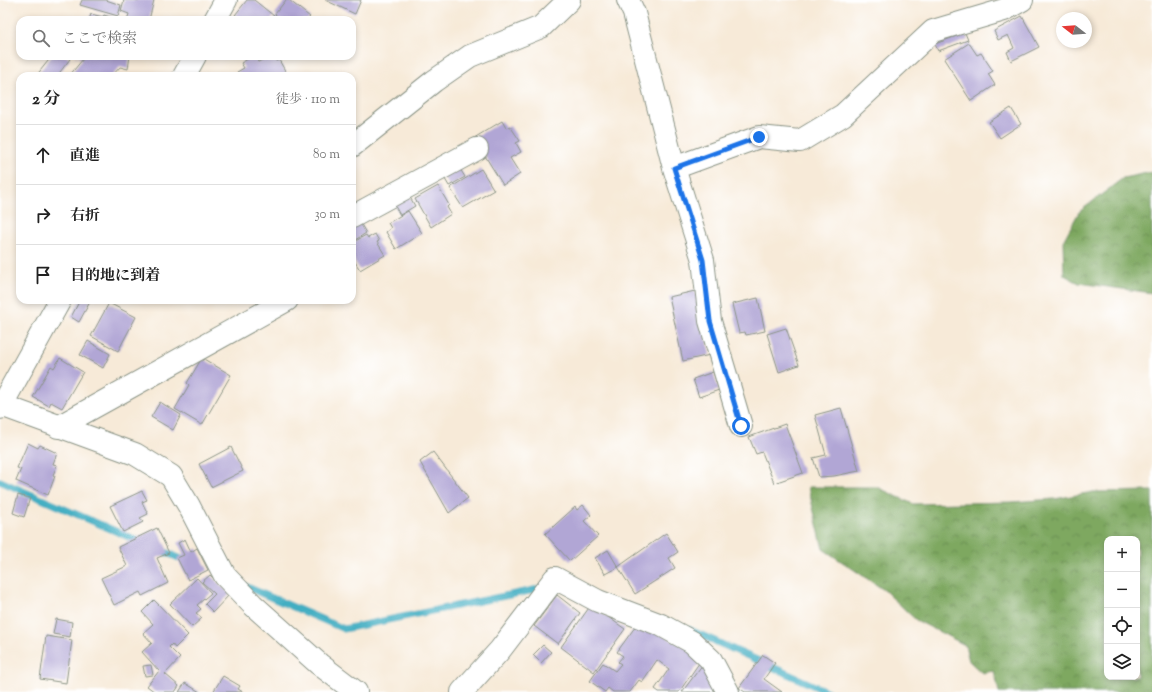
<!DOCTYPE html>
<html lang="ja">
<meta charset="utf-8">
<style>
body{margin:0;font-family:"Sorts Mill Goudy","Noto Serif JP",serif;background:#f2f2f2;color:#222}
.controls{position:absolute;right:12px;bottom:12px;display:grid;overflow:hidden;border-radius:8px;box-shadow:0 2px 6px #0003}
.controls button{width:36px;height:36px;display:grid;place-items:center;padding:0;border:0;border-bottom:1px solid #e0e0e0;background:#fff;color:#222;font:20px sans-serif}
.compass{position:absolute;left:1056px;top:12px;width:36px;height:36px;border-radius:50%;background:#fff;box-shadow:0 2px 6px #0003;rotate:287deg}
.stop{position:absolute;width:12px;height:12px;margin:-9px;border:3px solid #1a73e8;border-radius:50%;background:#fff}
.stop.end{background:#1a73e8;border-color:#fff;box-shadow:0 1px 4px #0008}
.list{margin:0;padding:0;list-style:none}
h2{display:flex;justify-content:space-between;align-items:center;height:52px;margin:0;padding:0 16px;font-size:17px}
h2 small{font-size:13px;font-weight:400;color:#767676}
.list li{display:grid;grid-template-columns:26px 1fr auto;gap:12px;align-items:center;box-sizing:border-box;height:60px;padding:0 16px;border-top:1px solid #e0e0e0}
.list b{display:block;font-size:15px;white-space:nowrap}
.list em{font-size:13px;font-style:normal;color:#767676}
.icon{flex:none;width:22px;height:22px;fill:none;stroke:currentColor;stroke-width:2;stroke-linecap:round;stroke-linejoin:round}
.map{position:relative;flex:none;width:1152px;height:692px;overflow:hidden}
.search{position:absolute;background:#fff;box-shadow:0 2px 6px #0003;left:16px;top:16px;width:340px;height:44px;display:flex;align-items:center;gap:10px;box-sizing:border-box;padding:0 14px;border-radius:12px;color:#767676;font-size:15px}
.panel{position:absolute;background:#fff;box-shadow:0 2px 6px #0003;left:16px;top:72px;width:340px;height:232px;border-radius:12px}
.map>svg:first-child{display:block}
.forest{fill:url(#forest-crowns);stroke:#4e724a;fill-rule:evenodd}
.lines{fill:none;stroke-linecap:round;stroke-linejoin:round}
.stream{stroke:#43aec2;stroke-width:7}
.building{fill:#b1a6d5}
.minor-casing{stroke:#8b9486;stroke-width:24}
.major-casing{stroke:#8b9486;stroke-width:24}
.minor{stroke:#fff;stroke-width:22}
.major{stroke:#fff;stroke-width:22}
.route{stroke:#1a73e8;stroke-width:5}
</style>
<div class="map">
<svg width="1152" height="692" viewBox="0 0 1152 692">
<defs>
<pattern id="forest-crowns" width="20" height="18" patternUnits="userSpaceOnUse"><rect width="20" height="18" fill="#7ea860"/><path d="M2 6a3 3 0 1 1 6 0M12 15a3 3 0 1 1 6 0" fill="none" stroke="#678a50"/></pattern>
</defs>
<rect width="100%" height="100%" fill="#fff"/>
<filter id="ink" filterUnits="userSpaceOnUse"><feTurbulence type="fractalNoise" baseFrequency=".025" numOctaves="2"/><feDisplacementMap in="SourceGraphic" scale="8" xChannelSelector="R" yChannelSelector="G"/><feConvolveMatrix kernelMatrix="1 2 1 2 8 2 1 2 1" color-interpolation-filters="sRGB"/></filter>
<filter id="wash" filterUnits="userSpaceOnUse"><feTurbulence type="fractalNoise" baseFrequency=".012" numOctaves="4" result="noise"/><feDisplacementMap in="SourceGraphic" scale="16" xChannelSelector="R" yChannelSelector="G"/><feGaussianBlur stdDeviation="0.9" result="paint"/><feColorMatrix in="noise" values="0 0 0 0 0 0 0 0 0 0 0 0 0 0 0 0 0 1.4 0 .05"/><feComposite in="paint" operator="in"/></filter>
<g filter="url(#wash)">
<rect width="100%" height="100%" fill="#f7ead8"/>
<path class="forest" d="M1152,172v121l-73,-10 -15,-8 -1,-34 16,-29 44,-34z
M808,487h69l36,17 99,-2 42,-3 39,-7 59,-1v201h-153l-5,-21 -12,2 -13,-12 -4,-16 -49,-25 -32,-30 -61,-41zM1107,539h30v138h-30z"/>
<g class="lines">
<path class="stream" d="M0,481l143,62
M160,550l26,11
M247,587l97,42 195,-40
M690,630l138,62"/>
</g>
<g id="blocks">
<path class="building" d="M82,0h24l15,5 -3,11 -38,-11z
M124,0h30l-5,20h-22l2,-6 -8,-3z
M247,0h7l20,16 -3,4h-29l-7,-5z
M286,0h3l21,17 -3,3h-33l3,-4 -2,-2z
M325,0h36l-6,14z
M91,14l12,3 1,-2 16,5h-31z
M1022,16l17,31 -28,14 -4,-9 7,-4 -6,-13 -10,5 -4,-9z
M965,33l3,7 -30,11 -3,-7z
M969,43l8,12 4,-2 12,18 -5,3 7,11 -24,16 -27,-42z
M52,56h14l4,3 -13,17h-21z
M74,56h56l-2,13 -8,-2 -8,9h-43l14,-17z
M253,56l5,6 12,-6h4l2,5 3,-1 9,16h-49l-2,-4 7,-4 -3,-5z
M1011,108l10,16 -21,14 -11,-16z
M502,121l4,7 4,-2 10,15 -4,2 5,9 -11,6 10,16 -17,11 -29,-47z
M457,164l8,13 -16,9 -7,-12z
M481,169l13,21 -31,18 -13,-20z
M438,186l11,19 -2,2 4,7 -20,13 -16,-28z
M407,192l8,14 -15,9 -8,-14z
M408,211l14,22 -26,16 -10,-17 5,-4 -3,-5z
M359,221l7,12 -14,9v-17z
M375,234l4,7 -2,1 8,13 -25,15 -8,-13v-14l14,-8 2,3z
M695,291l1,4h3l11,60 -27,6 -14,-64z
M758,298l7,33 -19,4 -1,-3 -6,1 -7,-29z
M80,300h11l-12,22 -8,-5z
M109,303l27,14 -18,34 -27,-15z
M786,328l13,37 -20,7 -12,-38z
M88,341l22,13 -7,14 -23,-13z
M60,358l23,14 -21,36 -11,-6 -2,4 -16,-9 18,-31 3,2z
M202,358l29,17 -29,50 -27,-16 14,-24 -2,-2z
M713,372l6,18 -20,7 -6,-18z
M160,402l21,13 -8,15 -22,-13z
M841,408l18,63 -25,5 -15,1 -6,-19 13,-3 -11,-40z
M785,424l18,49 -29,10 -12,-31 -6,2 -7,-17z
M28,443l10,5 2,-3 17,8 -4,11 4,1 -4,10 2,1 -7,19 -32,-14 5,-12 -4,-1z
M231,447l12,24 -32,16 -12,-23z
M433,452l35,46 -19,15 -29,-51z
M142,491l5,9 -5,2 6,12 -8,4 3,4 -20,10 -13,-26z
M18,495l12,3 -6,19 -11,-4z
M583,505l8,10 -7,6 14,15 -28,25 -25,-27 30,-27 2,3z
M157,528l12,25 -12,5 11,25 -26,13 -2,-4 -26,13 -13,-27 26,-12 -9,-19z
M666,533l12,19 -9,6 6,10 -40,26 -17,-27z
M185,539l6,13 6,-4 11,22 -20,10 -11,-22 7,-3 -6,-12z
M608,550l10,17 -13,7 -10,-16z
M210,575l20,19 -17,18 -8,-8 10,-10 -13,-12z
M197,578l14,15 -14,12 4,4 -5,4 6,5 -10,9 -22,-23z
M557,595l23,18 -22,31 -24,-18z
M154,600l34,35 -13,13 -3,-4 -3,3 11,11 -15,16 14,12 -4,6h-20l-8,-6 12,-15 -17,-19 10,-9 -9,-10 10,-9 -11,-12z
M591,605l34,24 -31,43 -33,-25z
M56,619l16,3 -2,15 -17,-3z
M638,623l66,33 -25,36h-20l-4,-3 14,-20 -12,-9 -15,22 -3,-2 -9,12h-17l-5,-4 -3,4 -15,-11 13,-18 12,8 6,-7 -3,-2 5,-6 -6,-4z
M46,636l26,4 -6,43 -26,-4z
M543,645l8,7 -10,11 -8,-8z
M763,655l12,8 -11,16 18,13h-37l-6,-4z
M706,660l19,32h-43z
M151,665l2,10 -8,1 -2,-10z
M223,676l17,10 -2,3 5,3h-30z
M185,683l15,9h-21z"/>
</g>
</g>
<g filter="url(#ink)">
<use href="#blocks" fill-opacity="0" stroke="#8b9486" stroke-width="1"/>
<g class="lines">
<g class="minor-casing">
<path id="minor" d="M628,0l6,13 40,155 29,92 7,61 31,105
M352,146l82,-65 36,-25 71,-29 28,-27
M674,168l85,-31 41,4 43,-26 90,-84 71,-21 18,-10
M352,217l125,-68
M1,405l134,49 36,22 18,30 36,70 28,29 66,59 37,28
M58,427l229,-127
M462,692l38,-42 55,-72 43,23 63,24 31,17 19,18 17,32"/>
</g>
<g class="major-casing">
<path id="major" d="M215,20l11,-20
M184,76l11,-20
M0,408l60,-108"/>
</g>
<use href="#minor" class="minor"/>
<use href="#major" class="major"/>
</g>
</g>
<g class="lines" filter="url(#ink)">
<path class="route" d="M741,426l-31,-105 -7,-61 -29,-92 85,-31"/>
</g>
</svg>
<div class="controls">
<button>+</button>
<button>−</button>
<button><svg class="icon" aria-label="locate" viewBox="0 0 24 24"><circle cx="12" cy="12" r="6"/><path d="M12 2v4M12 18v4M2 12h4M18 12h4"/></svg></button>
<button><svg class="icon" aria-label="layers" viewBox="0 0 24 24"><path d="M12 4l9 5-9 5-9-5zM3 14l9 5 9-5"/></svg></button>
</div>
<svg class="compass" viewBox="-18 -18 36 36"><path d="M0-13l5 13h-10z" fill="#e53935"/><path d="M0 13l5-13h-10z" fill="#767676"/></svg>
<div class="stop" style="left:741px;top:426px"></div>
<div class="stop end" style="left:759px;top:137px"></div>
<div class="search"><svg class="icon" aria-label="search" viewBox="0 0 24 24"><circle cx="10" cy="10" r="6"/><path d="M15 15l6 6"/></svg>ここで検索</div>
<section class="panel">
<h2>2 分<small>徒歩 · 110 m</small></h2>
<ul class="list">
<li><svg class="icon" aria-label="ahead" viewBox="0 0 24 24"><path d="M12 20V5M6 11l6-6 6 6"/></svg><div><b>直進</b></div><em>80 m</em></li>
<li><svg class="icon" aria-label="right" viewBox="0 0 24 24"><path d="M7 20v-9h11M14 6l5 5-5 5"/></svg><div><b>右折</b></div><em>30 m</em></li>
<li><svg class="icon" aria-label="arrive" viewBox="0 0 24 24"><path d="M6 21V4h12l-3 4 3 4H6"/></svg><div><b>目的地に到着</b></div></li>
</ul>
</section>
</div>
